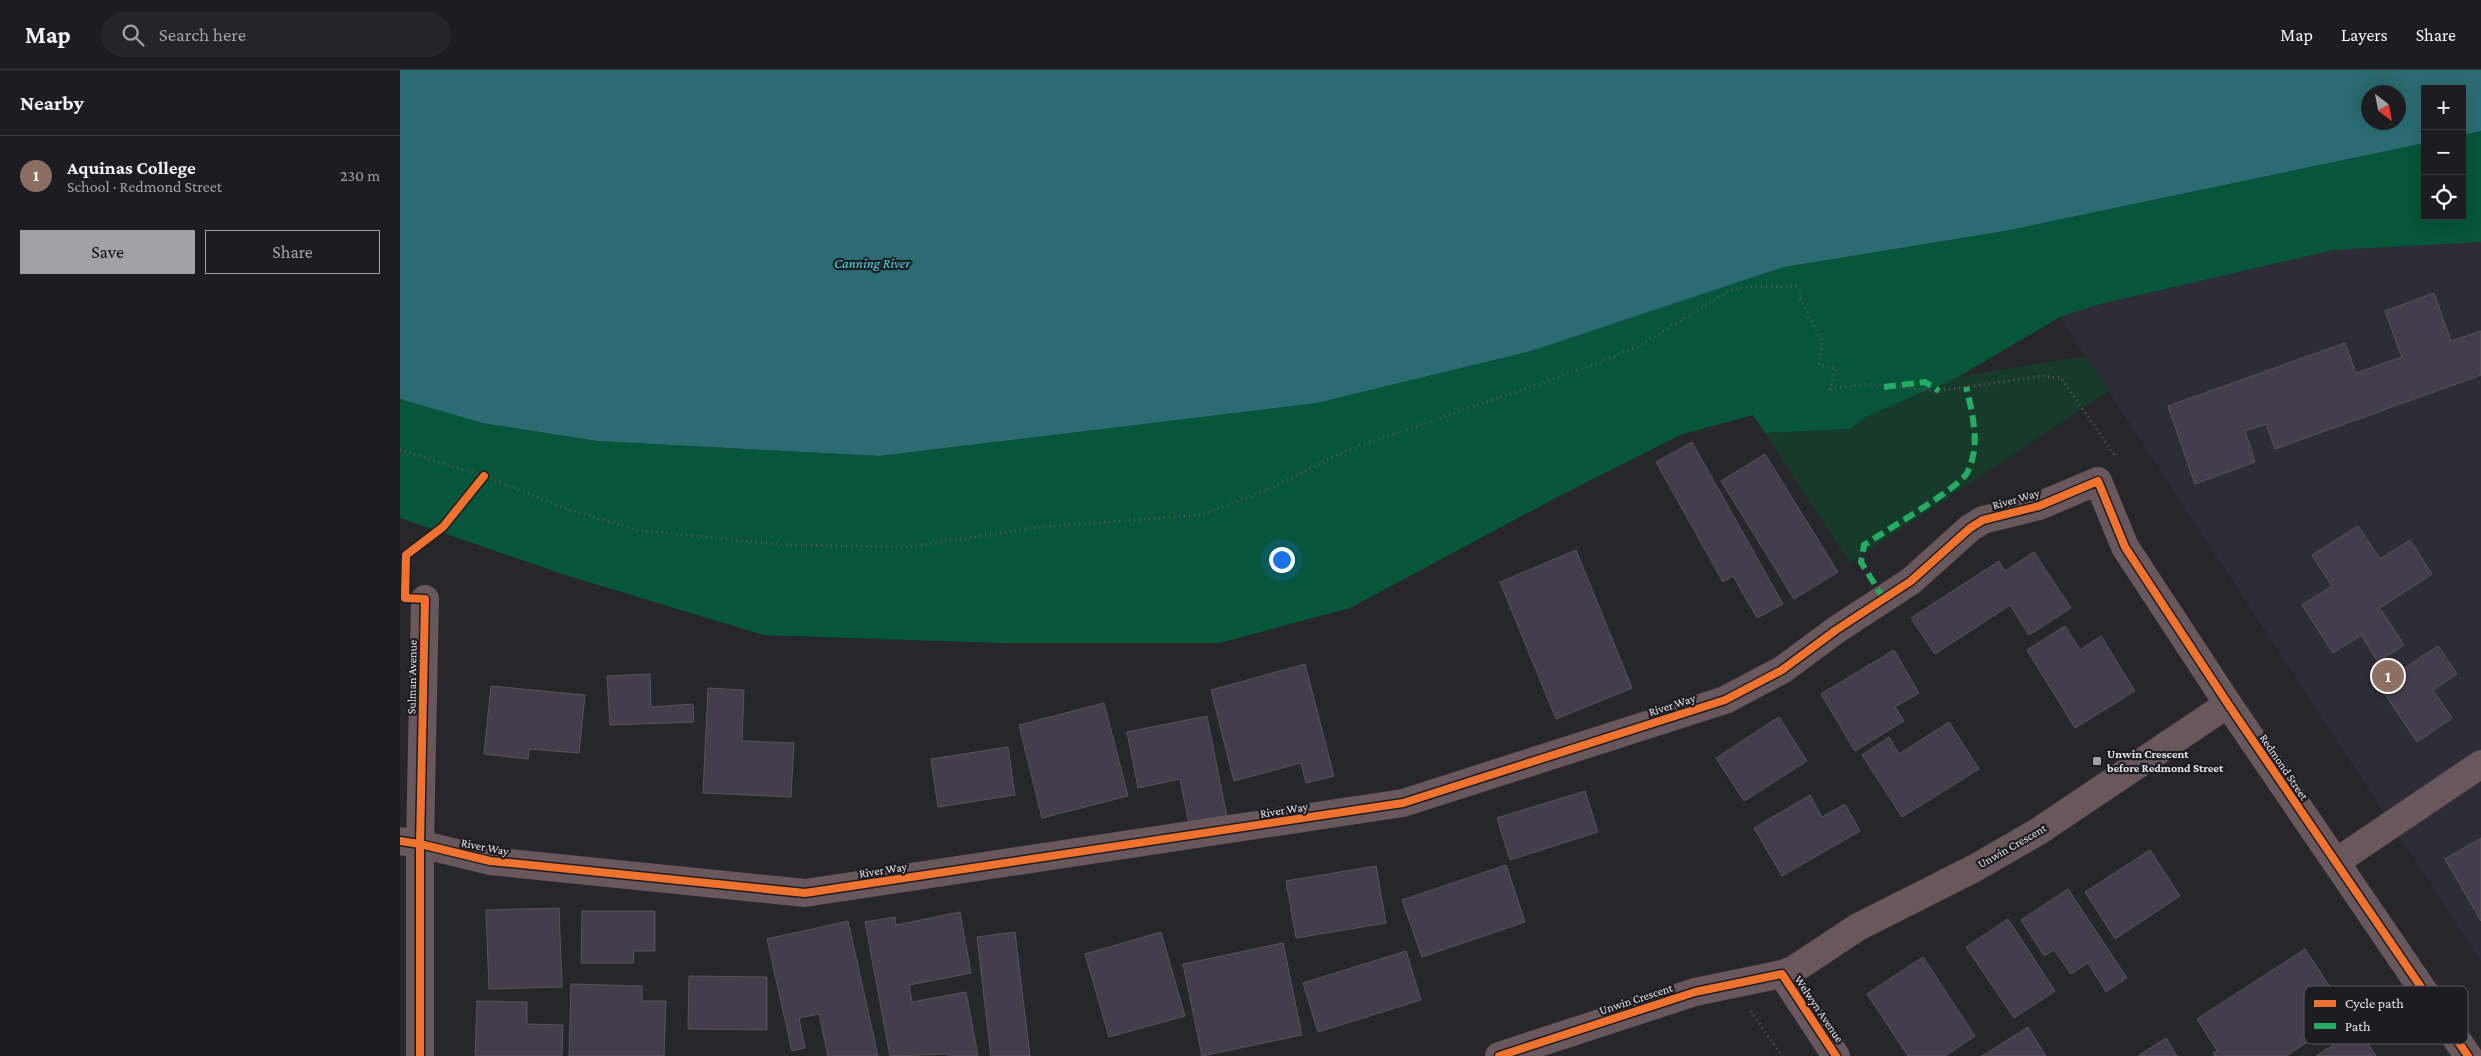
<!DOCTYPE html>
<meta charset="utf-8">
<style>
body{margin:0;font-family:"Crimson Pro",serif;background:#252529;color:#f1f3f6}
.controls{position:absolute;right:15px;top:15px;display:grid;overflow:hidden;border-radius:0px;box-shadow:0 5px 20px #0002}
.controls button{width:45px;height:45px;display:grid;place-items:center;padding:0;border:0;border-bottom:1px solid #3b3a3e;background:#1d1c20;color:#f1f3f6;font:25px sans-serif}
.compass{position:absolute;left:1961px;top:15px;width:45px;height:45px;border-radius:50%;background:#1d1c20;box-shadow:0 5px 20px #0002;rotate:148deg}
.you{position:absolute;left:881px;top:489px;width:18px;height:18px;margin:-12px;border:4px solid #fff;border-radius:50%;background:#1a73e8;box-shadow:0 0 0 8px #1a73e833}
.badge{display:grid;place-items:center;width:32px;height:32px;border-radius:50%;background:#a2a2a6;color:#fff;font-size:16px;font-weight:700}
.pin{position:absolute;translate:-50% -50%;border:2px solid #fff;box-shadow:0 1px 5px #0006}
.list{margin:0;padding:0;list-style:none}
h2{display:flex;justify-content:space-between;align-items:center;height:65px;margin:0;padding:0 20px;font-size:21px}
h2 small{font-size:16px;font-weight:400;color:#a0a1a5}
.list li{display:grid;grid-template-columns:32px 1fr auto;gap:15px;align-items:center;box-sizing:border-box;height:80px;padding:0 20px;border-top:1px solid #3b3a3e}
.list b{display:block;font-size:19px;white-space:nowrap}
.list p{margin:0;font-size:16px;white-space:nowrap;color:#a0a1a5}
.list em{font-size:16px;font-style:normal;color:#a0a1a5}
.actions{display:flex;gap:10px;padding:15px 20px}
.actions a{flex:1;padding:11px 0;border:1px solid #a2a2a6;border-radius:0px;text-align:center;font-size:18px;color:#a2a2a6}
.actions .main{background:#a2a2a6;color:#111}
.icon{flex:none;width:28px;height:28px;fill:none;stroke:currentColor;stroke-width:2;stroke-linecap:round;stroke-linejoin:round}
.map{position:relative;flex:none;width:2081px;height:986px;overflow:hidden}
header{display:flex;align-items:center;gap:30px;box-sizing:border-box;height:70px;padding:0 25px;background:#1d1c20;border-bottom:1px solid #3b3a3e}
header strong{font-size:24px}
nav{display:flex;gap:28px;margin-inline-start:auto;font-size:18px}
.search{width:350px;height:45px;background:#252529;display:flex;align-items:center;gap:12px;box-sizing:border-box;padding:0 18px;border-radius:28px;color:#a0a1a5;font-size:19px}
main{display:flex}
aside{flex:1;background:#1d1c20}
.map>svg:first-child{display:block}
.built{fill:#2e2c37}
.green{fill:#173b2b}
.forest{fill:#05563b}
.water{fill:#2b6c72;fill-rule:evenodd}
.building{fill:#443d4b;stroke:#565558}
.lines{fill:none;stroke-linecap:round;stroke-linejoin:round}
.path{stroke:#60565b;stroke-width:3;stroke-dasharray:1 4;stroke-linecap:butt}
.minor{stroke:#68575d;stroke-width:28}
.quiet{stroke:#26ab63;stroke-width:6;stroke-dasharray:12 6;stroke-linecap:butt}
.cycleway-casing{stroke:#1d1c22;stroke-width:11}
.cycleway{stroke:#ef722f;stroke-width:8}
.poi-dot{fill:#a2a2a6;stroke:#1d1c22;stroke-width:2}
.labels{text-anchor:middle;stroke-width:4.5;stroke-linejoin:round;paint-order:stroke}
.street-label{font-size:12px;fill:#e5e5e9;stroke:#1d1c22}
.poi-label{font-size:12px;font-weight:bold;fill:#e5e5e9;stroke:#1d1c22;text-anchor:start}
.water-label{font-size:14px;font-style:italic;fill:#4cd8e3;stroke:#1d1c22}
.key{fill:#1d1c22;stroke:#59585e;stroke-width:1}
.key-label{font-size:14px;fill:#e5e5e9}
</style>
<header>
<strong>Map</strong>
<div class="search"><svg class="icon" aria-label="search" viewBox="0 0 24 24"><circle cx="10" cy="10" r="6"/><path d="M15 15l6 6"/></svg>Search here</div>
<nav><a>Map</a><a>Layers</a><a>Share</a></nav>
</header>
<main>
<aside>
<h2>Nearby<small></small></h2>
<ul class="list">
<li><span class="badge" style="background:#8d6e63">1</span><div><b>Aquinas College</b><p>School · Redmond Street</p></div><em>230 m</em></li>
</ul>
<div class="actions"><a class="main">Save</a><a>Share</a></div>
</aside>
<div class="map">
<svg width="2081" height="986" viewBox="0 0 2081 986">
<rect width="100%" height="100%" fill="#27262b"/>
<path class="built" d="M2081,61v830l-421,-644 365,-174v73h37z"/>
<path class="green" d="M1686,286l23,35 -259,172 -85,-130 85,-4 15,-12 93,-40z"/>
<path class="forest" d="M2081,61v111l-148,8 -233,54 -40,13 -102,60 -93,40 -15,12 -85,4 -12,-18 -73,20 -130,66 -200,107 -130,35h-221l-236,-8 -198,-60 -165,-57v-119l82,24 115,18 282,15 438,-53 214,-52 253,-84 221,-36 420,-88v73h37v-81z"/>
<path class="water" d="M0,0h2081v61l-19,4v-46h-37v54l-420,88 -221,36 -253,84 -214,52 -438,53 -282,-15 -115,-18 -82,-24zM1968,22h30v30h-30z"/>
<path class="building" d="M2034,223l17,48 30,-10v44l-206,74 -9,-25 -21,7 10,31 -60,22 -27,-78 177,-63 11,30 46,-16 -17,-46z
M1292,372l91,162 -26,14 -24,-42 -10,6 -67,-120z
M1365,384l73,118 -44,27 -73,-118z
M1958,456l22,33 30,-19 22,34 -52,34 24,37 -26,17 -17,-27 -28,18 -31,-48 30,-19 -20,-31z
M1176,480l56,138 -76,31 -56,-137z
M1634,482l37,56 -42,27 -19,-30 -75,49 -24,-36 88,-57 6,10z
M1665,556l15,24 21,-14 34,55 -60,37 -48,-78z
M2038,576l19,28 -24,16 19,28 -35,24 -38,-57z
M1494,580l25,43 -24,14 9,14 -49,30 -34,-57z
M905,594l29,112 -28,7 -5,-20 -67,18 -23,-91z
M250,604l1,33 42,-3 1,18 -84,3 -3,-49z
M91,616l94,9 -6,58 -50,-4 -1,10 -44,-5z
M308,618l36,2 -2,51 52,2 -3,54 -88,-4z
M704,633l24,93 -86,22 -23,-93z
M807,646l20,101 -38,7 -9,-45 -42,9 -11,-56z
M1379,647l28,44 -63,40 -28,-43z
M1549,652l30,47 -77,48 -40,-62 27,-18 10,17z
M608,677l7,48 -77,12 -7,-48z
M1185,721l13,41 -88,28 -13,-42z
M1410,725l12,22 23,-13 15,27 -78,45 -28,-48z
M2081,768v83l-36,-62z
M1750,780l30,46 -65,43 -30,-47z
M1106,795l19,57 -103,35 -20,-57z
M976,796l10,57 -90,15 -10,-57z
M1668,819l59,89 -21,14 -18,-29 -17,11 -17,-24 -10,6 -23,-36z
M159,838l3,79 -73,2 -3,-79z
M182,841h73v40h-21l-1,12h-52z
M560,842l11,61 -62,12 3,17 54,-10 12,64h-30v-2l-58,2 -25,-134 30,-5 1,8z
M1608,849l47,72 -41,27 -48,-71z
M448,851l30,135h-50l-9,-42 -20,4 6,30 -13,3 -25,-112z
M615,862l15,124h-39l-14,-119z
M761,862l24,84 -76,21 -24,-83z
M883,873l19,92 -100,21 -19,-92z
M1905,879l37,56 -17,11 7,10 -46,30h-71l-2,-3 4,-2 -20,-32z
M1006,881l15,49 -103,32 -15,-49z
M1523,887l52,79 -30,20h-37l-41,-62z
M289,906l78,1v53l-79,-1z
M171,914l71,2v15h24l-2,55h-95z
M77,931l50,1v22l36,1 -1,31h-87z
M1628,957l18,29h-64z
M1958,959l18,27h-60z
M1766,968l11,18h-39z"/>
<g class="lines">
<path class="path" d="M0,380l84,26 80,32 72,22 149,15 124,2 132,-20 160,-12 68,-26 76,-38 254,-88 40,-17 90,-55 18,-4 51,-1 2,12 22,43 -3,24 17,4 -6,20 37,-5 72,7 103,-15 19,2 53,76 -1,2
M5,505l1,-20 37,-28 41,-51
M1351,941l31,45"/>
<path class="minor" d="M0,771l20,3 70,17 315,32 598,-90 322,-103 57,-30 54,-40 75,-49 59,-53 13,-8 56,-14 59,-25 27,66 103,157 240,352
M1936,792l145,-98
M1382,904l54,82
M20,986v-212l5,-245
M1099,986l196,-64 87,-18 11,-4 65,-43 117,-59 64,-37 189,-127"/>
<path class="quiet" d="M1484,317l41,-5 14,9
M1484,529l-23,-37 3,-17c19,-13 94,-56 103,-72 14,-27 6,-58 -1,-86"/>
<g class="cycleway-casing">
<path id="cycleway" d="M0,771l20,3 70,17 315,32 598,-90 322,-103 57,-30 54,-40 75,-49 59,-53 13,-8 56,-14 59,-25 27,66 103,157 240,352
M20,986v-212l5,-245 -20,-1 1,-43 37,-28 41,-51
M1099,986l196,-64 87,-18 54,82"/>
</g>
<use href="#cycleway" class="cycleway"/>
</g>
<rect class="poi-dot" x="1692" y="686" width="10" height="10" rx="2.5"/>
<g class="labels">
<g class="street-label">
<text transform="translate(1616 429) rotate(-16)" y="4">River Way</text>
<text transform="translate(12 607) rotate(-89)" y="4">Sulman Avenue</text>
<text transform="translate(1272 635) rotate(-18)" y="4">River Way</text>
<text transform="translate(1884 697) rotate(56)" y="4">Redmond Street</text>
<text transform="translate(884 740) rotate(-9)" y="4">River Way</text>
<text transform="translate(1612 776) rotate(-30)" y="4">Unwin Crescent</text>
<text transform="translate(85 777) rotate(11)" y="4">River Way</text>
<text transform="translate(483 800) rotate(-9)" y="4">River Way</text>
<text transform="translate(1236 929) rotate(-18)" y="4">Unwin Crescent</text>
<text transform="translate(1419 939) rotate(56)" y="4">Welwyn Avenue</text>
</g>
<g class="poi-label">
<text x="1707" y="688">Unwin Crescent<tspan x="1707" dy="14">before Redmond Street</tspan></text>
</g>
<g class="water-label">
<text x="472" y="198">Canning River</text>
</g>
</g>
<rect x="1904" y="916" width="164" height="58" rx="8" class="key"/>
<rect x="1914" y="930" width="22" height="7" fill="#ef722f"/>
<rect x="1914" y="953" width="22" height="6" fill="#26ab63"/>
<g class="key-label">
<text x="1945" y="938">Cycle path</text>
<text x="1945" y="961">Path</text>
</g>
</svg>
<div class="controls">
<button>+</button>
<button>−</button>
<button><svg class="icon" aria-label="locate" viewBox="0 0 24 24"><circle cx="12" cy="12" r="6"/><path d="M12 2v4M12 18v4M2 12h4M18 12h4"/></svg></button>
</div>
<svg class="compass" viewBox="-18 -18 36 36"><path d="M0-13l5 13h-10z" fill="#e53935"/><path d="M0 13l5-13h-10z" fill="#a0a1a5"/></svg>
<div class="you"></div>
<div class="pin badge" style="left:1988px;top:606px;background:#8d6e63">1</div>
</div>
</main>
